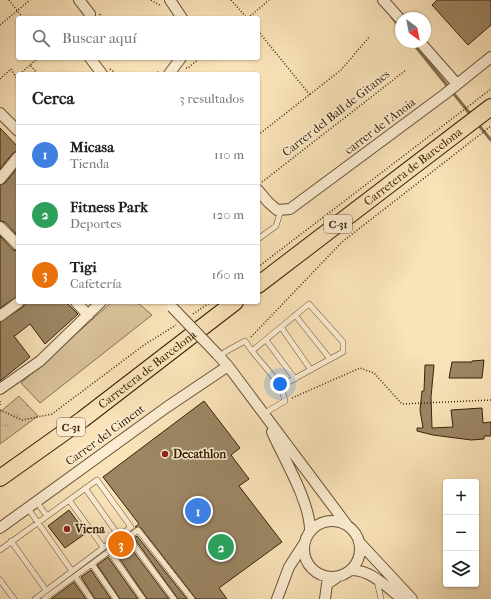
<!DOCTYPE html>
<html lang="es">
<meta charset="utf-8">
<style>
body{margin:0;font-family:"IM FELL French Canon",serif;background:#f6f6f6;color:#202124}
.controls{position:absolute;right:12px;bottom:12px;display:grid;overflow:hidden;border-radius:4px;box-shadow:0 1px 3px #0004}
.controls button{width:36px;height:36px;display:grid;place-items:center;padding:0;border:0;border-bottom:1px solid #e0e0e0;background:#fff;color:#202124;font:20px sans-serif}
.compass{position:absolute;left:395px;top:12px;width:36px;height:36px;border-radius:50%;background:#fff;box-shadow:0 1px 3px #0004;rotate:148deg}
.you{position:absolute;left:280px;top:384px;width:14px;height:14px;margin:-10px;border:3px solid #fff;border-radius:50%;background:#1a73e8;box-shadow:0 0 0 6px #1a73e833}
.badge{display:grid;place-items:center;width:26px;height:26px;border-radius:50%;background:#8f2418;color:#fff;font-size:13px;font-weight:700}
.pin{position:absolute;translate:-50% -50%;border:2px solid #fff;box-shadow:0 1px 4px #0006}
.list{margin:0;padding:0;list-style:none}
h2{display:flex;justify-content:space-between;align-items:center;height:52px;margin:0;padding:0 16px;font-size:17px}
h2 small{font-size:13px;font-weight:400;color:#757577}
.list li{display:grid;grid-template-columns:26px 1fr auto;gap:12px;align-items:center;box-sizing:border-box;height:60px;padding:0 16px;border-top:1px solid #e0e0e0}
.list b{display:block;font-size:15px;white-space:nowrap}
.list p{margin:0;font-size:13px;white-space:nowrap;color:#757577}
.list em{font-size:13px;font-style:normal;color:#757577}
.icon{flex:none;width:22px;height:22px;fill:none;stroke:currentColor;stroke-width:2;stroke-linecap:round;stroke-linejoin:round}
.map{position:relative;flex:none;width:491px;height:599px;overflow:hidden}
.search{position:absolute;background:#fff;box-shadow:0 1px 3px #0004;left:16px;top:16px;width:244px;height:44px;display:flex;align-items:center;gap:10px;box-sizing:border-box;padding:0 14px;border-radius:4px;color:#757577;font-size:15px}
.panel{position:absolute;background:#fff;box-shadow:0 1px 3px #0004;left:16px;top:72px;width:244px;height:232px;border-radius:4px}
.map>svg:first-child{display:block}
.grass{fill:url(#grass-tufts);stroke:#887251}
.garden{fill:#d9c29b;stroke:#887251}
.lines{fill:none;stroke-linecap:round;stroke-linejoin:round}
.stream{stroke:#846e4d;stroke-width:3}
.building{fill:#9c8664;stroke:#372207}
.service-casing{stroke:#685234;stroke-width:6}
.minor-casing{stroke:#685234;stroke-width:12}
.trunk-casing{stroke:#372207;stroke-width:18}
.path{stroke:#372207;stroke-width:1.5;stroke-dasharray:1 2;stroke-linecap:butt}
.service{stroke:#fcedd2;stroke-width:5}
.minor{stroke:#fcedd2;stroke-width:10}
.trunk{stroke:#fae3b9;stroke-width:16}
.minor-bridge-casing{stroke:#685234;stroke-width:12;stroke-linecap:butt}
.minor-bridge{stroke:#fcedd2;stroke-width:10}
.poi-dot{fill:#8f2418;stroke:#fcedd2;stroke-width:1.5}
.labels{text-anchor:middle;stroke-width:3;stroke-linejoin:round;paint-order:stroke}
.shield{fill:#fcedd2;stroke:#725f44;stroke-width:1}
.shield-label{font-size:11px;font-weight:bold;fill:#372207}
.street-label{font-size:12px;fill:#372207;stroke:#fcedd2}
.poi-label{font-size:12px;font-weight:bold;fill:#372207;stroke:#fcedd2;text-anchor:start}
</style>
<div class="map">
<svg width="491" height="599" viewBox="0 0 491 599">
<defs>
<pattern id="grass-tufts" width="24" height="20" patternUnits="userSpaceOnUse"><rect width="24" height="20" fill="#d9c29b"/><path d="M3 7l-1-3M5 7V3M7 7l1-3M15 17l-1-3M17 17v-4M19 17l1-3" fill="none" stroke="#bba684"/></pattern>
</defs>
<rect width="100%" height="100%" fill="#fae3b9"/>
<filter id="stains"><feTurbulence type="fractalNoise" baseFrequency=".005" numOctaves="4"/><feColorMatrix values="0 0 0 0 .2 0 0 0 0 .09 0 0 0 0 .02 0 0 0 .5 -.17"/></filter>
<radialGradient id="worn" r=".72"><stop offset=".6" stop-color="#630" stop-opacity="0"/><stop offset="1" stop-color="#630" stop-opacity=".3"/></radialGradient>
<path class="grass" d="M19,396l19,20 -38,28v-32z"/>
<path class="garden" d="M112,302h25l15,13 -112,88 -19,-20z"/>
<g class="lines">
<path class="stream" d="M392,17l9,11
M412,42l59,73
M477,123l14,17"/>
</g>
<path class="building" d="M437,0h54v25l-23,20 -36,-40z
M0,128l18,19v4l-5,2 -13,16z
M18,167v69l-13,-14 -5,-1v-36l5,-2z
M0,236l13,14 5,1v45l-18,12z
M25,302h41l12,12 -33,30 -15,-20 -14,11 -2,1 16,21 -30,24v-59l23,-15z
M484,360l-2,18h-33l3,-16h20v-1z
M425,365h9l-3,32 1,31 21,-1 -2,-17 31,-2 1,15 8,-1v14h-7v3l-13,1 -38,-5 -16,-4v-3h6l-3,-18 2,-19h2z
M204,401l36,47 -9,7 18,24 -10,7 43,56 -63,46 8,11h-31l-55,-71 -6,-1 4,-3 -36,-47z
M69,510l17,23 -21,15 -17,-22z
M137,536l50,63h-9l-44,-61z
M127,543l42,56h-22l-32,-47z
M108,557l30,42h-18l-23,-34z
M91,570l20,29h-16l-14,-22z
M74,582l12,17h-35z"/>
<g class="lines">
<g class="service-casing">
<path id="service" d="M258,239l18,-13 5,-16
M309,304l34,38v10l-62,34 -29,-35z
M295,315l35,44
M281,327l30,43
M266,340l29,39
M220,358l5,-6 20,-11 7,10
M263,414l22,-13 -4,-15
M85,488l34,48
M69,500l34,47
M36,501l11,15
M27,507l45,64
M128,537l46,62
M11,541l35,49
M0,550l97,-70 34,47 -96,72
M109,551l34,48
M92,564l24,35
M75,576l16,23
M0,580l14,19
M377,581l4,18
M44,599l94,-69 54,69"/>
</g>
<g class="minor-casing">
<path id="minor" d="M79,0l11,14 -1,4
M170,0l12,18
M383,0l18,20
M420,42l37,42
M90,58l12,16
M169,74l12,-16
M0,113l18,18
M0,179l18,-22
M258,190l10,12 9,8 13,-1 155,-115 46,-37
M0,227l18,18
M76,302l12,13
M0,316l19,-14
M217,354l11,12 119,159
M0,389l40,-28 61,-59
M272,432c12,27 38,70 38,98
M304 549a28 28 0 1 1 56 0a28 28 0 1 1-56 0Z
M0,528l167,-121 61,-41
M360,543l52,56
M352,570c19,0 36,18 50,29
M277,599l12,-32 15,-23
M325,599l2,-15 9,-6"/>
</g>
<g class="trunk-casing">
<g id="trunk">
<path id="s1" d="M258,285l233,-178"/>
<path id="s2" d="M0,478l83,-59 152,-117"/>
</g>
</g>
<path class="path" d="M9,0l14,18
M151,0l10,6
M231,0l16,18
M100,14l1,4
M248,18l21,-18
M0,25l30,-25
M258,31l52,64
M38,58l-8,7 8,9
M186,68h2l12,-10
M110,69l7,5
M20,74l10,-9
M155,74l5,-3
M0,79l11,-10 5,8 2,-1
M258,135l83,-65 29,-34
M258,175v2
M262,182l144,-112
M258,267l233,-178
M193,314l18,-12
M251,337l91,-95 149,-116
M292,398l68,-30 14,5 28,31 89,-4
M0,405v-6
M0,410l22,10 30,-6 92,-69 32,-20"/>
<use href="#service" class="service"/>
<use href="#minor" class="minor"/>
<use href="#trunk" class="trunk"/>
<g class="minor-bridge-casing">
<path id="minor-bridge" d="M172,307l45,47"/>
</g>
<use href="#minor-bridge" class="minor-bridge"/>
</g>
<g class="poi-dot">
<circle cx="165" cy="454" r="4"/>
<circle cx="67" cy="529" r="4"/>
</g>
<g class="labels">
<g class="shield">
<rect x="324" y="215" width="28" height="18" rx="3"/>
<rect x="57" y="418" width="28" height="18" rx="3"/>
</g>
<g class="shield-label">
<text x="338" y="228">C-31</text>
<text x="71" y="431">C-31</text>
</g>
<g class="street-label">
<text transform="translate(336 113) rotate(-38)" y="4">Carrer del Ball de Gitanes</text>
<text transform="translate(380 126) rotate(-37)" y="4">carrer de l'Anoia</text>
<text dy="4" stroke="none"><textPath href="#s1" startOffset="195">Carretera de Barcelona</textPath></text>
<text dy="4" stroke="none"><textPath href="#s2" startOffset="183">Carretera de Barcelona</textPath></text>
<text transform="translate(105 435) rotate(-36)" y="4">Carrer del Ciment</text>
</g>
<g class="poi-label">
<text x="173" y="458">Decathlon</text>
<text x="75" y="533">Viena</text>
</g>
</g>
<rect width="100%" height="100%" filter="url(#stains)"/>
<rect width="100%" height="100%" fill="url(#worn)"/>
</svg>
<div class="controls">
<button>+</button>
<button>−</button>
<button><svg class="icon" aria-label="layers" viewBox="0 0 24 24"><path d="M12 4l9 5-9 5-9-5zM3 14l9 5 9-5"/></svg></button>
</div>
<svg class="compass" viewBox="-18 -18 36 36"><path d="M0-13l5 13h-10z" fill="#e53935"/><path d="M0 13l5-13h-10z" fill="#757577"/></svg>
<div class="you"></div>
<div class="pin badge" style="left:198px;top:511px;background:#3f7fe0">1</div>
<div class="pin badge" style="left:221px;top:547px;background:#2e9e5b">2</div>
<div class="pin badge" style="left:121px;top:544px;background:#e8710a">3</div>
<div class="search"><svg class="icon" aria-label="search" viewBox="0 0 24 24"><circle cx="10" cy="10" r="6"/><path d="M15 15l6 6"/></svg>Buscar aquí</div>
<section class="panel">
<h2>Cerca<small>3 resultados</small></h2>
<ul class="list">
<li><span class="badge" style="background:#3f7fe0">1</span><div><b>Micasa</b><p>Tienda</p></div><em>110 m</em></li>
<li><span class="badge" style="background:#2e9e5b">2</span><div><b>Fitness Park</b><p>Deportes</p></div><em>120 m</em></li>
<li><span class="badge" style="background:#e8710a">3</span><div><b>Tigi</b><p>Cafetería</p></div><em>160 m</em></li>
</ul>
</section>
</div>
